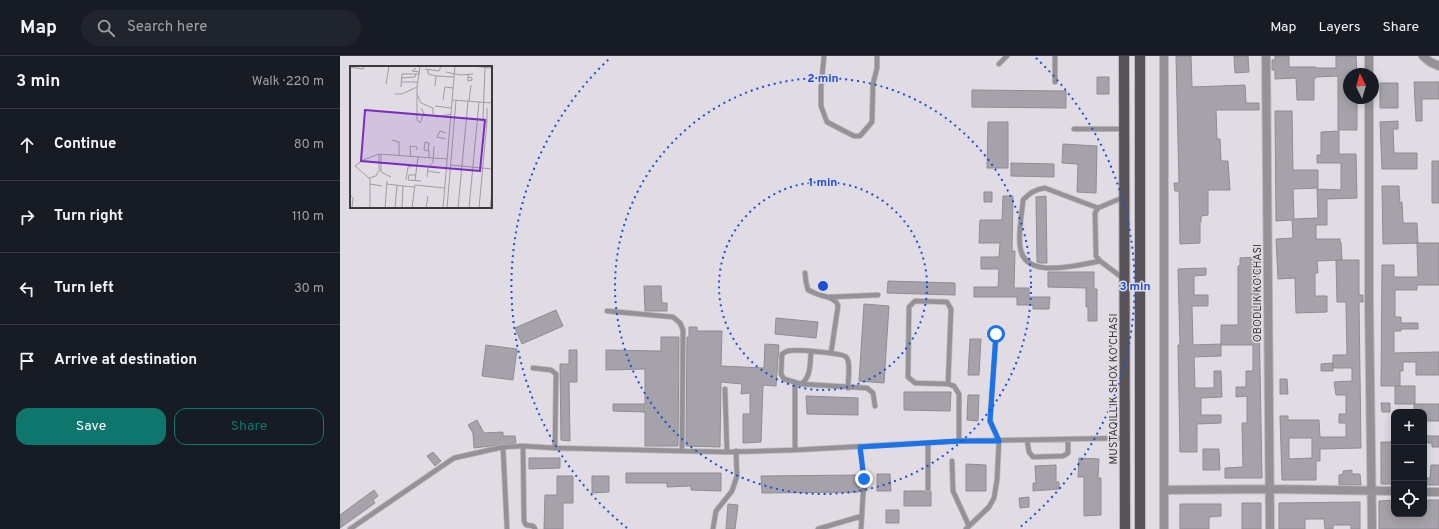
<!DOCTYPE html>
<meta charset="utf-8">
<style>
body{margin:0;font-family:Overpass,sans-serif;background:#20242c;color:#f1f3f6}
.controls{position:absolute;right:12px;bottom:12px;display:grid;overflow:hidden;border-radius:8px;box-shadow:0 2px 10px #0003}
.controls button{width:36px;height:36px;display:grid;place-items:center;padding:0;border:0;border-bottom:1px solid #363941;background:#171b24;color:#f1f3f6;font:20px sans-serif}
.compass{position:absolute;left:1003px;top:12px;width:36px;height:36px;border-radius:50%;background:#171b24;box-shadow:0 2px 10px #0003;rotate:355deg}
.stop{position:absolute;width:12px;height:12px;margin:-9px;border:3px solid #1a73e8;border-radius:50%;background:#fff}
.stop.end{background:#1a73e8;border-color:#fff;box-shadow:0 1px 4px #0008}
.list{margin:0;padding:0;list-style:none}
h2{display:flex;justify-content:space-between;align-items:center;height:52px;margin:0;padding:0 16px;font-size:17px}
h2 small{font-size:13px;font-weight:400;color:#9ea1a6}
.list li{display:grid;grid-template-columns:26px 1fr auto;gap:12px;align-items:center;box-sizing:border-box;height:72px;padding:0 16px;border-top:1px solid #363941}
.list b{display:block;font-size:15px;white-space:nowrap}
.list em{font-size:13px;font-style:normal;color:#9ea1a6}
.actions{display:flex;gap:8px;padding:12px 16px}
.actions a{flex:1;padding:9px 0;border:1px solid #0f766e;border-radius:12px;text-align:center;font-size:14px;color:#0f766e}
.actions .main{background:#0f766e;color:#fff}
.icon{flex:none;width:22px;height:22px;fill:none;stroke:currentColor;stroke-width:2;stroke-linecap:round;stroke-linejoin:round}
.map{position:relative;flex:none;width:1099px;height:473px;overflow:hidden}
header{display:flex;align-items:center;gap:24px;box-sizing:border-box;height:56px;padding:0 20px;background:#171b24;border-bottom:1px solid #363941}
header strong{font-size:19px}
nav{display:flex;gap:22px;margin-inline-start:auto;font-size:14px}
.search{width:280px;height:36px;background:#20242c;display:flex;align-items:center;gap:10px;box-sizing:border-box;padding:0 14px;border-radius:22px;color:#9ea1a6;font-size:15px}
main{display:flex}
aside{flex:1;background:#171b24}
.map>svg:first-child{display:block}
.building{fill:#a6a2a9;stroke:#908c93;fill-rule:evenodd}
.lines{fill:none;stroke-linecap:round;stroke-linejoin:round}
.lane-casing{stroke:#bcb8bf;stroke-width:6}
.street-casing{stroke:#bcb8bf;stroke-width:10}
.primary-casing{stroke:#bcb8bf;stroke-width:12}
.lane{stroke:#949295;stroke-width:4.5}
.street{stroke:#949295;stroke-width:8}
.primary{stroke:#575359;stroke-width:10}
.route{stroke:#1a73e8;stroke-width:5}
.ring{fill:none;stroke:#1d4ed8;stroke-width:2;stroke-dasharray:2 4}
.labels{text-anchor:middle;stroke-width:3;stroke-linejoin:round;paint-order:stroke}
.street-label{font-size:11px;fill:#3b3a3d;stroke:#e1dce4}
.inset-road{fill:none;stroke:#9f9ba1;stroke-width:1}
.view{fill:#7b2cbf;fill-opacity:0.15;stroke:#7b2cbf;stroke-width:2}
.inset-edge{fill:none;stroke:#3b3a3d;stroke-width:2}
.centre{fill:#1d4ed8;stroke:#e1dce4;stroke-width:2}
.ring-label{font-size:12px;text-anchor:middle;font-weight:bold;fill:#1d4ed8;stroke:#e1dce4;stroke-width:3;stroke-linejoin:round;paint-order:stroke}
</style>
<header>
<strong>Map</strong>
<div class="search"><svg class="icon" aria-label="search" viewBox="0 0 24 24"><circle cx="10" cy="10" r="6"/><path d="M15 15l6 6"/></svg>Search here</div>
<nav><a>Map</a><a>Layers</a><a>Share</a></nav>
</header>
<main>
<aside>
<h2>3 min<small>Walk · 220 m</small></h2>
<ul class="list">
<li><svg class="icon" aria-label="ahead" viewBox="0 0 24 24"><path d="M12 20V5M6 11l6-6 6 6"/></svg><div><b>Continue</b></div><em>80 m</em></li>
<li><svg class="icon" aria-label="right" viewBox="0 0 24 24"><path d="M7 20v-9h11M14 6l5 5-5 5"/></svg><div><b>Turn right</b></div><em>110 m</em></li>
<li><svg class="icon" aria-label="left" viewBox="0 0 24 24"><path d="M17 20v-9H6M10 6l-5 5 5 5"/></svg><div><b>Turn left</b></div><em>30 m</em></li>
<li><svg class="icon" aria-label="arrive" viewBox="0 0 24 24"><path d="M6 21V4h12l-3 4 3 4H6"/></svg><div><b>Arrive at destination</b></div></li>
</ul>
<div class="actions"><a class="main">Save</a><a>Share</a></div>
</aside>
<div class="map">
<svg width="1099" height="473" viewBox="0 0 1099 473">
<rect width="100%" height="100%" fill="#e1dce4"/>
<path class="building" d="M836,0h15l1,31 53,-2 1,18h13v7h-43l1,29h3l1,22h7l2,29h-22v25l-7,1v6h-1v21l-20,1 -1,-53h-4l-1,-8h5z
M894,0h14l1,16 -14,1z
M935,0h14v11h27v1h20v-12h20l1,18h-8v24h8v32h-19v-54l-22,1v1h-2v22h-17l-1,-22 -21,1v-9h-3v-10h3z
M757,21h12v17h-12z
M1074,26h25v17h-17v22h-6z
M1040,27h18v25h-18z
M632,34l94,1v17l-94,-1z
M935,55h17l1,59h25v18l-25,1 1,30 24,-1 -1,-29 24,1v-27h-24v-8h4v-23l18,-1v23h17l1,44 -30,1v26h-11v14h24v3h1l1,18 -25,1 1,12h-3v23h12v16l-31,1 -1,-35 -17,1 -2,-40 17,-1 -1,-18 -16,1z
M1058,65v8h-5l1,24h23v16h-35l-2,-47z
M648,66h20v46h-21z
M723,88l34,2 -1,47 -19,-1 1,-28 -16,-1z
M1092,105h7v42h-7z
M671,107l43,1v13l-43,-1z
M1042,130h17l1,17 2,-1 1,21h14l1,20 -35,1z
M644,136h8v10h-8z
M663,140h10l-1,55h3l-1,37h15v9h21l-1,12h-16v-4h-16v-8h-43v-10h24l1,-18h-18v-12h18l1,-14h-21l1,-23h22z
M706,140l1,67h-7l-3,-1 -1,-65z
M1077,187h22v42h-22v5h-22v27h6v6h17v6h-17v2h-7v22l45,-1v23h-23v-13h-13v9h-3v15h-19l1,-121h12v12h24z
M918,201l4,221h-37v-10l18,-1 -1,-44h5v-27l-11,1v-10h10v-16h7v-26h-32v-20h17v-59h2v-8z
M996,204h23v35h4v7h-4l2,146 -41,1v12h-4v19h-34l-2,-64h8v4h31l1,17h26v-14h-7v-9h7v-19h-10l-2,-13 18,-1v-13h-19v-13h14l-1,-53h-9zM949,382h23v20l-23,1z
M866,212v7l-12,1v19h14v11h-16l1,39 28,-1v12l-27,1 1,31h19v-17h7l1,26 -21,1v17h20v8l-24,1v28h-17l-2,-107h2l-2,-76z
M708,216h46v17h3v32h-9v-14h-2v-19l-38,-1z
M548,225l67,2v12l-68,-2z
M304,230h17l1,17h5v8h-22z
M524,248l25,2 -5,77 -25,-2z
M216,254l7,16 -41,18 -7,-16z
M436,262l42,4 -2,16 -41,-4z
M349,271h8v4h25l-1,35 43,2 1,-24 14,1 -3,41 -13,-1 -2,57 -18,1v-29h7v-21l-9,1 1,-10 -21,-2 -1,65 -34,-1 1,-109h2z
M321,281h18l-1,109h-33v-34l-32,-1v-7h32v-35l-39,1v-20l55,1z
M630,283h11l-2,36h-11z
M146,289l31,4 -4,31 -31,-4z
M229,294h8v32h-8l1,59 -9,-1 -1,-76h9z
M993,307v8h-12v-7z
M940,323h7l1,15h-8z
M1055,330h20v18h-20z
M564,336h47l-1,19 -46,-1z
M628,339h11l-1,26 -11,-1z
M466,340l52,2v17l-51,-1z
M1041,347h9v9h-8z
M1074,348h25v17h-15v-9h-10z
M137,364l7,13 19,-1v4h12l1,7 -42,5 -1,-15 -5,-8z
M1084,380h15v11h-7v-4h-8z
M1041,386h13v42h-13z
M863,393h16l1,21h-17z
M93,396l8,9 -6,5 -8,-10z
M189,402h31v10l-31,1z
M739,402l20,1 -1,19h3v37l-17,1v-39h-6z
M626,408l20,1v26h-20z
M716,409v17h3v7l-26,2v-8h3l-1,-17z
M1091,409h8v20h-15v-7h6z
M1012,414v4h8l1,11h-22v-10l4,-1v-3z
M286,417h95v18l-30,-1v-4l-24,1v-4h-41z
M537,418h13l1,17h-14z
M520,419l-1,17 -97,1 -1,-17z
M217,420h16v27h-10v26h-19l1,-34h12z
M252,420h17v16l-17,1z
M34,434l4,6 -5,4 2,3 -35,25v-13z
M564,435h21l3,2 3,-2v15h-27z
M689,441v10l-9,1 -1,-10z
M1054,444v14h30v-14h15v29h-60v-28z
M1020,446v27h-9v-4h-18v4h-8l-1,-10h-19v10h-26v-26z
M902,447h19v26h-19z
M388,448l10,1 -3,24h-9z
M840,448h41v12l-12,1v12h-29z
M546,454h13v13h-13z"/>
<g class="lines">
<g class="lane-casing">
<path id="lane" d="M484,0l-3,32v18l6,16 27,14h6l12,-14 1,-38 4,-16v-12
M715,0v26
M659,8l8,-8
M734,73h50
M784,141l-26,11 -3,5 1,43 4,5 24,18
M758,152l-53,-20c-10,1 -15,5 -22,12 -1,15 -5,32 -3,46 3,35 58,19 80,15
M465,217l1,9 2,8c3,1 6,3 9,4 7,3 19,3 21,12l-7,47
M490,241l48,-2
M267,255l66,6 7,6 3,7 -1,121
M193,312l18,2 5,4 -1,74
M461,328c10,-6 9,-21 10,-32
M608,328l3,-75 -4,-7 -32,-1 -6,6 -1,70 7,6 33,1 6,2 5,8v47
M508,332c0,-7 3,-27 -2,-31 -3,-4 -52,-8 -58,-6 -2,0 -4,2 -6,3l-1,20 3,5 17,5 66,4 6,5 2,13
M385,333l2,63
M687,384l2,12 4,5 30,-1 5,-3v-14
M183,390l1,75 2,4 7,1 2,3
M163,391l4,82
M520,391l4,32 -3,50
M455,394v-68
M612,405l1,30 16,35
M588,433v-46
M10,473l104,-71 49,-11 20,-1 32,2 172,4 68,-2 164,-9 166,-3
M373,473l3,-18 16,-20 5,-15 -1,-25
M478,473l44,-13
M626,473l23,-22 5,-9 3,-18 2,-39 -9,-20 6,-87"/>
</g>
<g class="street-casing">
<path id="street" d="M824,0v473
M926,0l4,473
M1029,0v18
M1083,0l7,6 9,4
M1029,42v205l3,226
M824,434l106,-1 124,2
M1084,436h15"/>
</g>
<g class="primary-casing">
<path id="primary" d="M784,0l1,473
M800,0v473"/>
</g>
<use href="#lane" class="lane"/>
<use href="#street" class="street"/>
<use href="#primary" class="primary"/>
</g>
<g class="lines">
<path class="route" d="M524,423l-4,-32 99,-6h40l-9,-20 6,-87"/>
</g>
<g class="ring">
<circle cx="483" cy="230" r="104"/>
<circle cx="483" cy="230" r="208"/>
<path d="M287 472A312 312 0 0 1 270 2M696 2A312 312 0 0 1 679 472"/>
</g>
<g class="labels">
<g class="street-label">
<text transform="translate(917 237) rotate(-90)" y="4">OBODLIK KO'CHASI</text>
<text transform="translate(773 333) rotate(-90)" y="4">MUSTAQILLIK SHOX KO'CHASI</text>
</g>
</g>
<g transform="translate(10 10)">
<rect width="142" height="142" fill="#e1dce4"/>
<path class="inset-road" d="M121,0l21,2M0,1l13,2 1,-3M66,2l-4,3 8,1M75,3l14,2 2,-5M78,4v4l8,2M96,6l14,3 13,-1M118,8v7l4,-1v-2l-4,-1M51,12l14,-1 1,-3M51,16h17M36,18l3,-18M85,20l1,-10 18,1M51,21l1,-13h18M67,21v7l4,9 12,5v6M45,28h7l15,-7 3,-21M67,29v25l3,3 4,-10 -3,-5M93,34l2,-13 8,1M102,34l40,3M119,35l2,-16M85,40l16,2M87,51l14,-3M137,56v-14M96,73l-9,-2 3,-6 6,2M42,74l7,2v14M78,85l1,-8 -4,-1 -1,8 5,1v6M29,88v15l2,1M31,88v18l10,5M61,91l-1,-11 7,1v3M101,99l41,4M78,105l12,2M66,109h-7l-1,5 13,1M77,111l1,-9 5,-6 1,-16M19,112l7,-2 3,-6M56,113l2,-12 9,-2M65,115l3,-24M20,118l12,2M37,118l16,2M0,129l3,3 -1,10M20,142v-29l-15,-13 8,-6 16,-6 68,5M35,142l2,-27M45,142l2,-23M52,142l1,-22 11,1M62,142l3,-23 29,3M76,142l2,-12M93,142l12,-142M97,142l9,-108M108,142l10,-107M119,142l10,-106M129,142l8,-86 -4,-3 2,-51M140,142l2,-15"/>
<path class="view" d="M15,44l120,10 -5,51 -119,-10z"/>
<rect width="142" height="142" class="inset-edge"/>
</g>
<circle cx="483" cy="230" r="6" class="centre"/>
<g class="ring-label">
<text x="483" y="26">2 min</text>
<text x="483" y="130">1 min</text>
<text x="795" y="234">3 min</text>
</g>
</svg>
<div class="controls">
<button>+</button>
<button>−</button>
<button><svg class="icon" aria-label="locate" viewBox="0 0 24 24"><circle cx="12" cy="12" r="6"/><path d="M12 2v4M12 18v4M2 12h4M18 12h4"/></svg></button>
</div>
<svg class="compass" viewBox="-18 -18 36 36"><path d="M0-13l5 13h-10z" fill="#e53935"/><path d="M0 13l5-13h-10z" fill="#9ea1a6"/></svg>
<div class="stop" style="left:656px;top:278px"></div>
<div class="stop end" style="left:524px;top:423px"></div>
</div>
</main>
